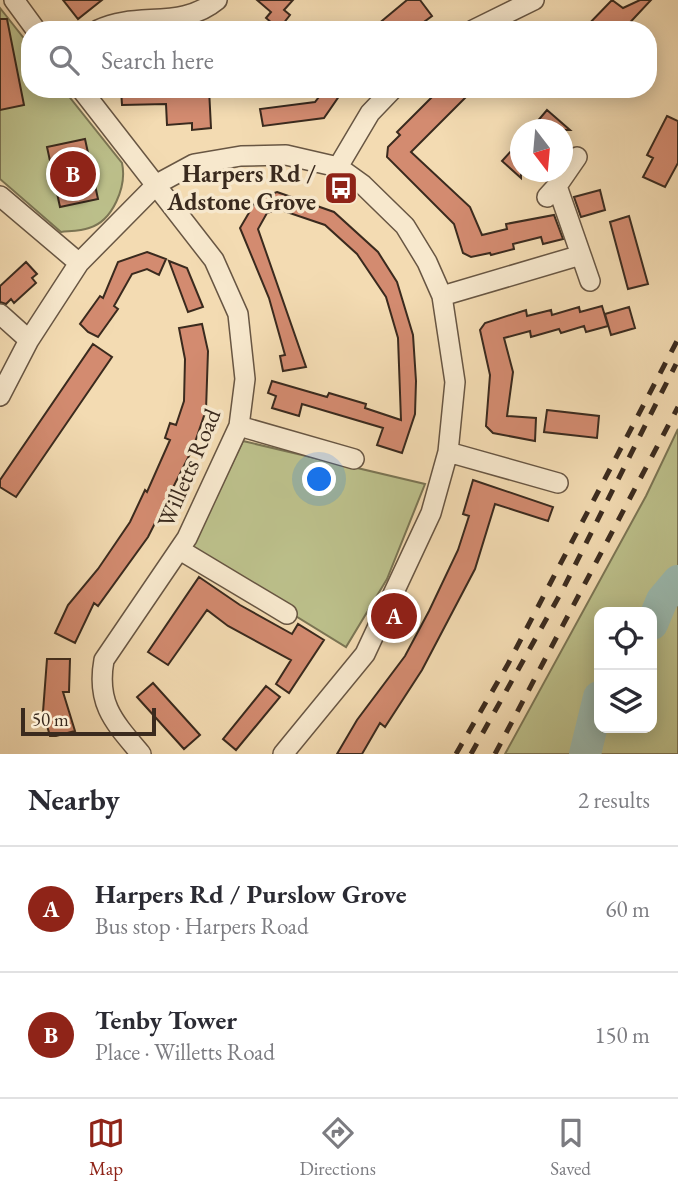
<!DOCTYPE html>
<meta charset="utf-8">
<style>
body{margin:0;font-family:"EB Garamond",serif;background:#f7f7f7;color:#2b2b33}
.controls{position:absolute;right:21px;bottom:21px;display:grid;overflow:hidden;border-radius:14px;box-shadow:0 4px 18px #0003}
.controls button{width:63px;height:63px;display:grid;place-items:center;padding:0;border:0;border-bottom:2px solid #e1e1e2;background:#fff;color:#2b2b33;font:35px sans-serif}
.compass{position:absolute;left:510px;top:119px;width:63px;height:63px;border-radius:50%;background:#fff;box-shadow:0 4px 18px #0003;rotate:164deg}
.scale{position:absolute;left:21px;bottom:18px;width:135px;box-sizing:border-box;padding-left:7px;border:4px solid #3a2a1e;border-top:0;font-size:19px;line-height:24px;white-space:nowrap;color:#3a2a1e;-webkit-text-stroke:5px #f7e8cd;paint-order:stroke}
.you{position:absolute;left:320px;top:480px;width:24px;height:24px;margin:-18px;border:5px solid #fff;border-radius:50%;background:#1a73e8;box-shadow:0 0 0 10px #1a73e833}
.badge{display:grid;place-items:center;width:46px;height:46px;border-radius:50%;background:#8f2418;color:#fff;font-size:23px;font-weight:700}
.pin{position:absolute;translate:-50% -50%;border:4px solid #fff;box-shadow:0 2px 7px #0006}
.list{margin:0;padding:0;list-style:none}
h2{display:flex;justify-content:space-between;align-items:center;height:91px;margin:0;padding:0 28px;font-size:30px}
h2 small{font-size:23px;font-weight:400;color:#7c7c81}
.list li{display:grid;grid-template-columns:46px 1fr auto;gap:21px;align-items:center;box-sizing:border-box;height:126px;padding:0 28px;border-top:2px solid #e1e1e2}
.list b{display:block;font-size:26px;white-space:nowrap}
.list p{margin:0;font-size:23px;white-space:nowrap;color:#7c7c81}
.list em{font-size:23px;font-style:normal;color:#7c7c81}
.icon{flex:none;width:38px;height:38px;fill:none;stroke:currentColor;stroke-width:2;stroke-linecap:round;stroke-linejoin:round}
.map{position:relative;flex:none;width:678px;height:754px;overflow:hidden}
.search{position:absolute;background:#fff;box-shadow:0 4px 18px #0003;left:21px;right:21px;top:21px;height:77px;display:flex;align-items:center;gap:18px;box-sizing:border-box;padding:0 24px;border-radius:28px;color:#7c7c81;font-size:26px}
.sheet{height:343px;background:#fff}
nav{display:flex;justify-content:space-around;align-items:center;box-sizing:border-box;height:98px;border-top:2px solid #e1e1e2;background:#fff;font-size:19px;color:#7c7c81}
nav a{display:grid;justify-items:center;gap:4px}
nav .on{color:#8f2418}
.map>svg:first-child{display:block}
.green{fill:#bcc08b;stroke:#7b7554;stroke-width:2;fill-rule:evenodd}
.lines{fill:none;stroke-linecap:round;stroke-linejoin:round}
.river{stroke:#9bbbb1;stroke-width:32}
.building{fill:#d38b70;stroke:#3a2a1e;stroke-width:2}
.minor-casing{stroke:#685643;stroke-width:22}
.minor{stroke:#f7e8cd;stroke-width:19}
.rail{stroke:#3a2a1e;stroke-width:5;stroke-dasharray:12 12;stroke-linecap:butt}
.labels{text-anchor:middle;stroke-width:7;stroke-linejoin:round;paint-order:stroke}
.poi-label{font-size:24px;font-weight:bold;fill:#3a2a1e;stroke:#f7e8cd;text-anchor:end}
.street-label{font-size:24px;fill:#3a2a1e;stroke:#f7e8cd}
</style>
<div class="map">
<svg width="678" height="754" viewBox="0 0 678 754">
<rect width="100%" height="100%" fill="#f3dbb2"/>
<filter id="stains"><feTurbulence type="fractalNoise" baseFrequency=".00286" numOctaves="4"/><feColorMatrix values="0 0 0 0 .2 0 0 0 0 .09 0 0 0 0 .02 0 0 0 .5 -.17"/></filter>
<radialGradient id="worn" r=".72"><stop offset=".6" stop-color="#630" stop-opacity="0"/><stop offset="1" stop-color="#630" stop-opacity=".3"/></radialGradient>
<path class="green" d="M0,8l30,38v43h33l59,74c5,23 -9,58 -33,65 -8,3 -19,3 -28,4l-61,-53z
M678,429v325h-173l141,-258zM599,612h53v116h-53z
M243,441l182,43 -38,95 -41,68 -156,-96z"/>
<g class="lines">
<path class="river" d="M652,624l10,-24 16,-19
M585,754l14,-57"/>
</g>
<path class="building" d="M63,0h39l-24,19z
M257,0h36l-9,10 6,5 -11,14 -13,-11 5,-6z
M407,0h13l12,16 -19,14h-42z
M612,0l11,8 17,-8h11l-28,30h-40z
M0,19h7l17,86 -24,5z
M121,89h88l2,39 -19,2v-7l-25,2 -1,-21 -44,1z
M325,89h19l-20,29 -61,8 -3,-17 55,-7z
M440,89h34l-63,63 59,55 12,28 25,-6 -1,-5 48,-9 9,24 -20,5 -2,-7 -28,7 1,5 -23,6 -1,-2 -19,4 -8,-4 -9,-29 -67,-67 1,-10 12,-12 -3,-3z
M547,110l23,20h-40z
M667,116l11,5v42l-13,24 -22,-10 10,-19 -6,-3z
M85,139l13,60 -38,8 -13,-60z
M521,140v38l-19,-17z
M600,190l5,20 -24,7 -7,-20z
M277,192l57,20 44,40 19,30 16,53 3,46 -1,33 -13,39 -25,-8 6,-17 -81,-24 -3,12 -27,-8 4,-12 -8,-3 4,-12 55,16 2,-4 37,11 -1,4 36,12 -3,-82 -12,-41 -29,-43 -32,-29 -47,-16 -11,4 -9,16 48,138 -23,4 -3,-15 5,-1 -16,-57 -29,-70 17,-29z
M629,216l19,68 -20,5 -18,-67z
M147,252l19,7 -7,16 -12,-6 -15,5 -18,32 4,3 -20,28 -10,-5 -8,-8 20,-28 3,2 15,-36z
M169,261l18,7 16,39 -15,5z
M26,262l11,12 -5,4 4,5 -22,20 -3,-4 -5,5 -6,-2v-16z
M602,306l6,20 -22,6 -2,-6 -23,7 -2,-4 -28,8 -1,-6 -26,7 9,34 -6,44 29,2 -1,23 -42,-8 -7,-7 4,-51 -10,-45 5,-7 41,-13 1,6 24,-6 1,5 27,-8 1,5z
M629,307l6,21 -24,7 -6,-21z
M202,324l6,27 -2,59 -13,38 -45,89 -50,69 -4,-3 -19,40 -20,-10 13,-28 30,-36 32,-47 15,-32 2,2 23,-52 -5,-2 5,-15 6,2 8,-24 1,-42 -6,-31z
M93,344l19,13 -96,140 -16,-10v-7z
M547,410l52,6 -2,22 -53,-6z
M473,480l80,27 -5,14 -53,-17 -20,65 -53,101 -37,57 -5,-4 -18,31h-25l20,-34 48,-64 24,-45 29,-61 11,-34 -6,-2z
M199,577l41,28 52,29 6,-10 26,16 -35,53 -13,-9 15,-24 -63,-34 -21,-16 -39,55 -20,-13z
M47,659h23l-1,33h-6l12,39 -19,5h-6l-7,-24z
M153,683l47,52 -16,14 -47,-52z
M266,686l14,11 -44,53 -13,-11z"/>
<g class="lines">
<g class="minor-casing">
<path id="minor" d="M14,0l22,30
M98,30c39,-19 83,0 119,-30
M473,30l61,-30
M81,89l133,171 24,54 7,65 -6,47 -52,112 -83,122c-8,44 10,62 37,94
M338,167l32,-54 23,-24
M557,186l20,-29
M0,196l79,67
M547,197l10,-11 24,69
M442,296l139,-41 9,26
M0,314l29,26
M0,396l29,-56 50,-77 78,-79 37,-20 47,-8 45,-1 52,12 25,18 42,41 22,36 15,34 13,86 -7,70 -17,61 -66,141 -82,100
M239,426l115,33
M448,452l110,31
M180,550l107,64"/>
</g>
<use href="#minor" class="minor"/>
<path class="rail" d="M456,754l52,-90 170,-325
M471,754l91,-163 114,-227
M495,754l183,-347"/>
</g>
<defs>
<g id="bus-square" transform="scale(1.75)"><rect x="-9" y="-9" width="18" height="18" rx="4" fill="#8f2418" stroke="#f7e8cd"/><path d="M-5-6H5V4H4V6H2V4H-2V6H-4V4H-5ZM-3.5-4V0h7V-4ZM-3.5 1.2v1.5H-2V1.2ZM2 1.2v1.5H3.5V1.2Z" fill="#fff"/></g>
</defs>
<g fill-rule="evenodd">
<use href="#bus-square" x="341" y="188"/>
</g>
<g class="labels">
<g class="poi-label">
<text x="316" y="182">Harpers Rd /<tspan x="316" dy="28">Adstone Grove</tspan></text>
</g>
<g class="street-label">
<text transform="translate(189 468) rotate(-67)" y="8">Willetts Road</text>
</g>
</g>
<rect width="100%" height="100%" filter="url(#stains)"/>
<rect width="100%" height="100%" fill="url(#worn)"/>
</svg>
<div class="controls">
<button><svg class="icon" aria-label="locate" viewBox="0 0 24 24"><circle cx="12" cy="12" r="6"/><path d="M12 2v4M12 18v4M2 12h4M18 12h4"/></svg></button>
<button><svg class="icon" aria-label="layers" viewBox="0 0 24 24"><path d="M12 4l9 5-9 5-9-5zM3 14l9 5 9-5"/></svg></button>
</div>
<svg class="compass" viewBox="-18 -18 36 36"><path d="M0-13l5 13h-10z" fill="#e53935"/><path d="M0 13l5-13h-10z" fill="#7c7c81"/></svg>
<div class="scale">50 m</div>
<div class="you"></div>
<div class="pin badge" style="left:394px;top:616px">A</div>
<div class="pin badge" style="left:73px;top:174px">B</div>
<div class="search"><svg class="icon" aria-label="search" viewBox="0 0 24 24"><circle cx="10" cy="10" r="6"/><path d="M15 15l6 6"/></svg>Search here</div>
</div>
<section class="sheet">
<h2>Nearby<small>2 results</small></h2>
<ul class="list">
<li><span class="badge">A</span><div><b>Harpers Rd / Purslow Grove</b><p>Bus stop · Harpers Road</p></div><em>60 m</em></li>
<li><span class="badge">B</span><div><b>Tenby Tower</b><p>Place · Willetts Road</p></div><em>150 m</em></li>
</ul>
</section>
<nav>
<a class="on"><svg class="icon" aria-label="map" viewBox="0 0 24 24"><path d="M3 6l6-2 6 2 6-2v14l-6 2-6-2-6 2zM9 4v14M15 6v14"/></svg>Map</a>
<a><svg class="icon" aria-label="directions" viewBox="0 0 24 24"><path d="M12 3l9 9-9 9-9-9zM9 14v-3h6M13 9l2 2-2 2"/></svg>Directions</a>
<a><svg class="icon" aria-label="saved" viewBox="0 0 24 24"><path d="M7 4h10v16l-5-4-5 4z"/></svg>Saved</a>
</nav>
